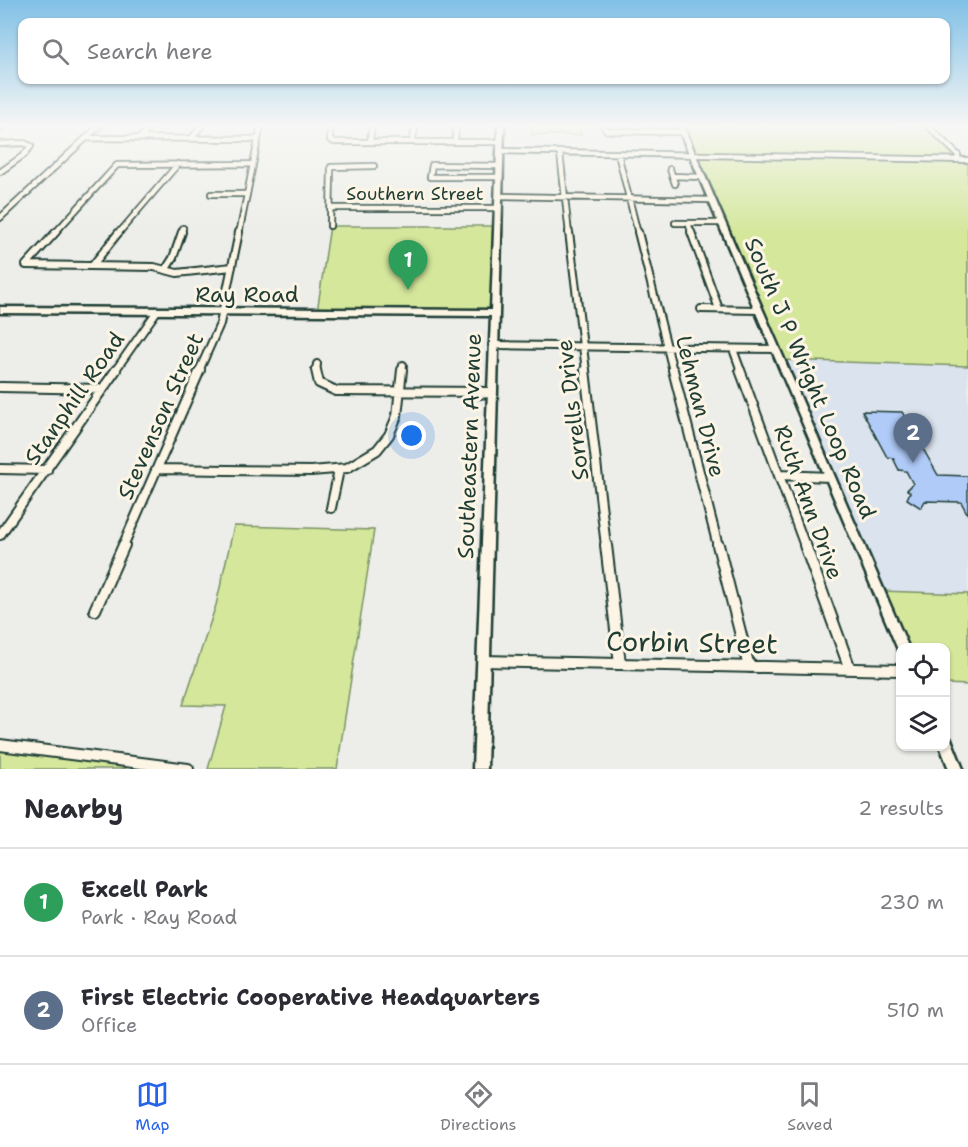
<!DOCTYPE html>
<meta charset="utf-8">
<style>
body{margin:0;font-family:"Shantell Sans",sans-serif;background:#f7f7f7;color:#2b2b33}
.controls{position:absolute;right:18px;bottom:18px;display:grid;overflow:hidden;border-radius:12px;box-shadow:0 2px 4px #0004}
.controls button{width:54px;height:54px;display:grid;place-items:center;padding:0;border:0;border-bottom:2px solid #e1e1e2;background:#fff;color:#2b2b33;font:30px sans-serif}
.you{position:absolute;left:412px;top:436px;width:21px;height:21px;margin:-15px;border:4px solid #fff;border-radius:50%;background:#1a73e8;box-shadow:0 0 0 9px #1a73e833}
.badge{display:grid;place-items:center;width:39px;height:39px;border-radius:50%;background:#2563eb;color:#fff;font-size:20px;font-weight:700}
.pin{position:absolute;translate:-50% -50px;filter:drop-shadow(0 2px 3px #0008)}
.pin::after{content:'';position:absolute;top:32px;width:21px;height:18px;background:inherit;clip-path:polygon(0 0,100% 0,50% 100%)}
.list{margin:0;padding:0;list-style:none}
h2{display:flex;justify-content:space-between;align-items:center;height:78px;margin:0;padding:0 24px;font-size:26px}
h2 small{font-size:20px;font-weight:400;color:#7c7c81}
.list li{display:grid;grid-template-columns:39px 1fr auto;gap:18px;align-items:center;box-sizing:border-box;height:108px;padding:0 24px;border-top:2px solid #e1e1e2}
.list b{display:block;font-size:22px;white-space:nowrap}
.list p{margin:0;font-size:20px;white-space:nowrap;color:#7c7c81}
.list em{font-size:20px;font-style:normal;color:#7c7c81}
.icon{flex:none;width:33px;height:33px;fill:none;stroke:currentColor;stroke-width:2;stroke-linecap:round;stroke-linejoin:round}
.map{position:relative;flex:none;width:968px;height:769px;overflow:hidden}
.search{position:absolute;background:#fff;box-shadow:0 2px 4px #0004;left:18px;right:18px;top:18px;height:66px;display:flex;align-items:center;gap:15px;box-sizing:border-box;padding:0 21px;border-radius:12px;color:#7c7c81;font-size:22px}
.sheet{height:294px;background:#fff}
nav{display:flex;justify-content:space-around;align-items:center;box-sizing:border-box;height:84px;border-top:2px solid #e1e1e2;background:#fff;font-size:16px;color:#7c7c81}
nav a{display:grid;justify-items:center;gap:3px}
nav .on{color:#2563eb}
.map>svg:first-child{display:block}
.built{fill:#dbe3ee}
.green{fill:#d4e79b;stroke:#7a9268;stroke-width:1.5}
.building{fill:#b0cbf8;stroke:#1f3d34;stroke-width:1.5}
.lines{fill:none;stroke-linecap:round;stroke-linejoin:round}
.street-far3-casing{stroke:#1f3d34;stroke-width:8}
.street-far2-casing{stroke:#1f3d34;stroke-width:10}
.street-far1-casing{stroke:#1f3d34;stroke-width:12}
.street-casing{stroke:#1f3d34;stroke-width:14}
.secondary-casing{stroke:#1f3d34;stroke-width:5}
.street-far3{stroke:#fcf5e5;stroke-width:4.5}
.street-far2{stroke:#fcf5e5;stroke-width:6}
.street-far1{stroke:#fcf5e5;stroke-width:8}
.street{stroke:#fcf5e5;stroke-width:10}
.secondary{fill:#fcf5e5;fill-rule:evenodd}
.labels{text-anchor:middle;stroke-width:6;stroke-linejoin:round;paint-order:stroke}
.far-street-label{font-size:18px;fill:#1f3d34;stroke:#fcf5e5}
.street-label{font-size:22px;fill:#1f3d34;stroke:#fcf5e5}
.near-street-label{font-size:27px;fill:#1f3d34;stroke:#fcf5e5}
</style>
<div class="map">
<svg width="968" height="769" viewBox="0 0 968 769">
<rect width="100%" height="100%" fill="#edede9"/>
<filter id="ink" filterUnits="userSpaceOnUse"><feTurbulence type="fractalNoise" baseFrequency=".0167" numOctaves="2"/><feDisplacementMap in="SourceGraphic" scale="12" xChannelSelector="R" yChannelSelector="G"/><feConvolveMatrix kernelMatrix="1 2 1 2 8 2 1 2 1" color-interpolation-filters="sRGB"/></filter>
<g filter="url(#ink)">
<path class="built" d="M780,360l188,6v228l-88,-3z"/>
<path class="green" d="M531,125h48l2,10h-49z
M680,125h247l35,33 6,1v207l-188,-6z
M330,226h168l-5,87 -176,-1z
M234,526l140,4 -37,239h-129l18,-63 -43,-1 33,-100z
M880,591l88,3v91l-22,-1v-36l-43,-1z
M0,745l128,16 -3,8h-125z"/>
<path class="building" d="M862,411l40,1 36,63 30,1v39l-7,-13 -36,-1 -4,7 -14,-9 3,-7 -3,-2 6,-6 -7,-13 -7,-1 -6,-12 -6,-1z"/>
<g class="lines">
<g class="street-far3-casing">
<path id="street-far3" d="M603,125l3,5 6,1 70,1
M927,125l31,30v3
M330,128v12l4,2h166
M0,129l3,-4
M87,138l171,1
M140,138l11,-13
M192,138l10,-13
M370,141l2,-16
M412,142l4,-17
M455,142l1,-17
M0,144l24,-1 7,3 -7,9 -24,17
M500,151l468,9
M560,153l9,81
M618,154l20,80
M499,166l-67,-1 -2,12h69
M670,169l5,15
M672,176l30,1
M211,194h36
M498,196l214,4
M331,208h167
M0,218l100,-93
M675,223h47
M688,223l4,11
M330,226l1,-59 43,-1
M54,234l63,-69 136,-1
M118,234l60,-70
M181,234l2,-6
M239,234l22,-109"/>
</g>
<g class="street-far2-casing">
<path id="street-far2" d="M56,232l-30,33 128,2 23,6 55,-6
M569,232l17,139
M638,232l35,139
M691,232l28,77
M92,266l27,-34
M166,269l7,-11 9,-26
M701,309l58,1
M492,345l284,4
M733,349l8,22
M115,371l42,-60
M199,371l21,-47 19,-92
M316,371l1,-7
M402,371l1,-6"/>
</g>
<g class="street-far1-casing">
<path id="street-far1" d="M316,370l3,13 17,8 155,1
M585,370l21,176
M673,370l45,176
M740,370l65,176
M0,387l103,2
M466,395l24,-2
M0,469l47,1
M157,469l154,2 36,-3 30,-18 12,-15 8,-19 5,-46
M779,475l51,2
M331,508l8,-38
M0,535l116,-165
M123,546l77,-176"/>
</g>
<g class="street-casing">
<path id="street" d="M606,545l14,119
M718,545l31,122
M805,545l45,124
M95,610l29,-65
M483,661l417,9
M0,745l188,24"/>
</g>
<g class="secondary-casing">
<path id="secondary" d="M498,125h6l-17,644h-14l18,-453 -491,-3v-6l491,3z
M677,125h6l224,519 2,4h-9v5l-1,-1z
M946,737l5,2 12,30h-14l-9,-23h6z"/>
</g>
<use href="#street-far3" class="street-far3"/>
<use href="#street-far2" class="street-far2"/>
<use href="#street-far1" class="street-far1"/>
<use href="#street" class="street"/>
<use href="#secondary" class="secondary"/>
</g>
</g>
<linearGradient id="sky" x2="0" y2="1"><stop stop-color="#80c0e6"/><stop offset="0.54" stop-color="#f7f7f5"/><stop offset="1" stop-color="#f7f7f5" stop-opacity="0"/></linearGradient>
<rect width="968" height="233" fill="url(#sky)"/>
<g class="labels">
<g class="far-street-label">
<text x="415" y="200">Southern Street</text>
</g>
<g class="street-label">
<text x="247" y="302">Ray Road</text>
<text transform="translate(811 378) rotate(67)" y="8">South J P Wright Loop Road</text>
<text transform="translate(74 398) rotate(-55)" y="8">Stanphill Road</text>
<text transform="translate(701 406) rotate(76)" y="8">Lehman Drive</text>
<text transform="translate(572 410) rotate(-97)" y="8">Sorrells Drive</text>
<text transform="translate(160 416) rotate(-66)" y="8">Stevenson Street</text>
<text transform="translate(469 446) rotate(-88)" y="8">Southeastern Avenue</text>
<text transform="translate(809 502) rotate(70)" y="8">Ruth Ann Drive</text>
</g>
<g class="near-street-label">
<text transform="translate(692 643) rotate(1)" y="9">Corbin Street</text>
</g>
</g>
</svg>
<div class="controls">
<button><svg class="icon" aria-label="locate" viewBox="0 0 24 24"><circle cx="12" cy="12" r="6"/><path d="M12 2v4M12 18v4M2 12h4M18 12h4"/></svg></button>
<button><svg class="icon" aria-label="layers" viewBox="0 0 24 24"><path d="M12 4l9 5-9 5-9-5zM3 14l9 5 9-5"/></svg></button>
</div>
<div class="you"></div>
<div class="pin badge" style="left:408px;top:290px;background:#2e9e5b">1</div>
<div class="pin badge" style="left:913px;top:463px;background:#5c6f8a">2</div>
<div class="search"><svg class="icon" aria-label="search" viewBox="0 0 24 24"><circle cx="10" cy="10" r="6"/><path d="M15 15l6 6"/></svg>Search here</div>
</div>
<section class="sheet">
<h2>Nearby<small>2 results</small></h2>
<ul class="list">
<li><span class="badge" style="background:#2e9e5b">1</span><div><b>Excell Park</b><p>Park · Ray Road</p></div><em>230 m</em></li>
<li><span class="badge" style="background:#5c6f8a">2</span><div><b>First Electric Cooperative Headquarters</b><p>Office</p></div><em>510 m</em></li>
</ul>
</section>
<nav>
<a class="on"><svg class="icon" aria-label="map" viewBox="0 0 24 24"><path d="M3 6l6-2 6 2 6-2v14l-6 2-6-2-6 2zM9 4v14M15 6v14"/></svg>Map</a>
<a><svg class="icon" aria-label="directions" viewBox="0 0 24 24"><path d="M12 3l9 9-9 9-9-9zM9 14v-3h6M13 9l2 2-2 2"/></svg>Directions</a>
<a><svg class="icon" aria-label="saved" viewBox="0 0 24 24"><path d="M7 4h10v16l-5-4-5 4z"/></svg>Saved</a>
</nav>
